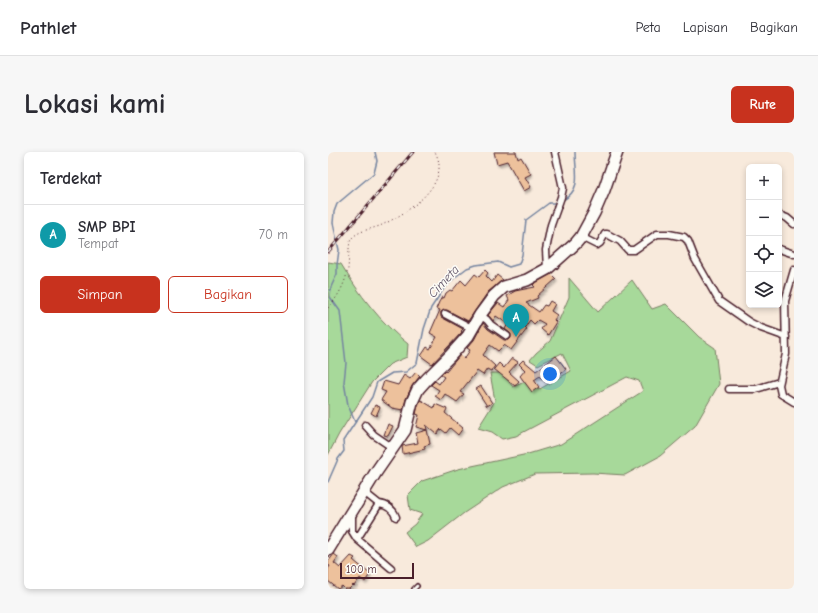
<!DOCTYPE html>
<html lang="id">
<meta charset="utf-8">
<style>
body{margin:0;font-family:"Comic Neue",sans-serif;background:#f7f7f7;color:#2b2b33}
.controls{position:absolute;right:12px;top:12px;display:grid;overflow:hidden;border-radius:6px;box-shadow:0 2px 6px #0003}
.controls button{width:36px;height:36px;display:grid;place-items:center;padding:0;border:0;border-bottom:1px solid #e1e1e2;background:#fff;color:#2b2b33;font:20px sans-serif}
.scale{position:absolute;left:12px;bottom:10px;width:74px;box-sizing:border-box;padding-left:4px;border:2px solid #4a1f2b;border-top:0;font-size:11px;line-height:14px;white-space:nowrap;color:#4a1f2b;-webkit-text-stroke:3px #fdfcf7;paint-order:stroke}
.you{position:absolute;left:222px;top:222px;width:14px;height:14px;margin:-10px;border:3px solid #fff;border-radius:50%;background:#1a73e8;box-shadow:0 0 0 6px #1a73e833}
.badge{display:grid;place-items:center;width:26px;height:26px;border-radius:50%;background:#c8321e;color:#fff;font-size:13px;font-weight:700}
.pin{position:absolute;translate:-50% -33px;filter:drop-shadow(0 1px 2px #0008)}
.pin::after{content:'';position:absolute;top:21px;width:14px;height:12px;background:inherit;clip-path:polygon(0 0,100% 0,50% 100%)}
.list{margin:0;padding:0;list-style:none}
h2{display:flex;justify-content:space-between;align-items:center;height:52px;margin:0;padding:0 16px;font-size:17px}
h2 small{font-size:13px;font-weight:400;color:#7c7c81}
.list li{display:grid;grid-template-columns:26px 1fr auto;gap:12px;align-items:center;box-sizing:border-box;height:60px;padding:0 16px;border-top:1px solid #e1e1e2}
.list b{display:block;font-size:15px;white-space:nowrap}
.list p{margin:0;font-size:13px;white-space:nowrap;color:#7c7c81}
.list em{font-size:13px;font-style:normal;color:#7c7c81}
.actions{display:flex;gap:8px;padding:12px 16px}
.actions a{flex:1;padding:9px 0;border:1px solid #c8321e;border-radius:6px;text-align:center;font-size:14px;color:#c8321e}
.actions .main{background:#c8321e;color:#fff}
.icon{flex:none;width:22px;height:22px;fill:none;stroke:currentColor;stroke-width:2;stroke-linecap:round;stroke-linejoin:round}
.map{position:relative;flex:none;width:466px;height:437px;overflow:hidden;border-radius:6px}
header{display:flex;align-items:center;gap:24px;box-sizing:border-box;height:56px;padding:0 20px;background:#fff;border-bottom:1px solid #e1e1e2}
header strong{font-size:19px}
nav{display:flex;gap:22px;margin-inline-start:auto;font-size:14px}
.intro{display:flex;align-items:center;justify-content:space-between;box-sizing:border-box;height:96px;padding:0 24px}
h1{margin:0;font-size:28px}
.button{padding:10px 18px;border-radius:6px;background:#c8321e;color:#fff;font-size:14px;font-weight:700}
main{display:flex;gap:24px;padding:0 24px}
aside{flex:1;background:#fff;border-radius:6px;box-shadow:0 2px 6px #0003}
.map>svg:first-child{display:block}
.green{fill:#a7d99a;stroke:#787c62}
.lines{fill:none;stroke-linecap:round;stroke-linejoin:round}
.stream{stroke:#7484a0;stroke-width:1.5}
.building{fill:#edc19c;stroke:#4a1f2b;filter:url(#shadow)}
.lane-casing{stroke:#4a1f2b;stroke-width:6}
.street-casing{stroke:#4a1f2b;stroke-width:9}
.highway-casing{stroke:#4a1f2b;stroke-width:14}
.path{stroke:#4a1f2b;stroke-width:1;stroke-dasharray:1 3;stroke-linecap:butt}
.lane{stroke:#fdfcf7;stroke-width:3}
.street{stroke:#fdfcf7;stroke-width:6}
.highway{stroke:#fdfcf7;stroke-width:11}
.rail-casing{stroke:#4a1f2b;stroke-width:3}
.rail{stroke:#fdfcf7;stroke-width:1.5;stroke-dasharray:4.5;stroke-linecap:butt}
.labels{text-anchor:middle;stroke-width:3;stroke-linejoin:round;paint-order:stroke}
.water-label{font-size:13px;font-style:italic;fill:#5f5266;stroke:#fdfcf7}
</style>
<header>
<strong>Pathlet</strong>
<nav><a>Peta</a><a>Lapisan</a><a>Bagikan</a></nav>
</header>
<div class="intro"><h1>Lokasi kami</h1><a class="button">Rute</a></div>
<main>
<aside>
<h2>Terdekat<small></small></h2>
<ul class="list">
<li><span class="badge" style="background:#0f9aa8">A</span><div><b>SMP BPI</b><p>Tempat</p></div><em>70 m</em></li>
</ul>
<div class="actions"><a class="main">Simpan</a><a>Bagikan</a></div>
</aside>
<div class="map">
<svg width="466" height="437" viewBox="0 0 466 437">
<defs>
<filter id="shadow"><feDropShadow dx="1.5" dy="2.5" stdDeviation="1" flood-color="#0004"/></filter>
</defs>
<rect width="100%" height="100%" fill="#f8eadc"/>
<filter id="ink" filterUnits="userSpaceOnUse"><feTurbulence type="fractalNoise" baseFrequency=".025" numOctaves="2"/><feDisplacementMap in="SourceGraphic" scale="8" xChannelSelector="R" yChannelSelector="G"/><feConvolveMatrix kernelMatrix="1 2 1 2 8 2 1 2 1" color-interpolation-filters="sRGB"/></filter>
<g filter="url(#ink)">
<path class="green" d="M0,110l13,2c18,30 39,58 67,80l-1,13 -17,7 -18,18 -33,52 -11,21z
M241,126l29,34 34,-32 20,29 14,-5 33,33 16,11 4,36 -24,42 -35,30 -35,19 -32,-2 -58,1 -32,13 -39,26 -36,28 -12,6 -11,-15 10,-8 7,-10 -12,-4 -2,-15 14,-14 36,-12 70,-15 33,-10 82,-53 -4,-10 -12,-4 -111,59 -14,3 -10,-7 -14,-4 17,-27 -5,-28h12l11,14 16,-7 9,10 33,-19 -9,-18 -24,12 -8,-5 6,-7 14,-12 19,-44z"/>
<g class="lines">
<path class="stream" d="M235,48c20,-11 12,-29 12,-48
M27,270l-7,-17 -4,-23 2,-19 -6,-52 -10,-14 1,-10 6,-13v-9l2,-15 -6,-27 1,-11 3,-8 37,-31 3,-12 -2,-9
M0,330l10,-23 6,-8 -1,-10 29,-44 5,-15 15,-9 14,-1 11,-9 7,-34 7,-21 12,-18 11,-12 13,-10 9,-3 22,-3 11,5 10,-3 3,-9 4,-35 23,-17h7"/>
</g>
<path class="building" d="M166,0h22l2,7 3,-2 10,17 -6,3 6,10 -7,4 -17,-30 -10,3z
M157,118l3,3 -2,3 6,6 5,-7 6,5 -15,12 -20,29 -21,-11h-3l-3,2v5l22,12 -2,2 1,1 -30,32 -11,-8 6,-9 3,2 7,-12 -7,-4 10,-23 -4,-1 3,-7 3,-5 2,1 2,-5 4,-3 2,1 9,-11 5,5 9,-11 4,3z
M223,122l5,5 -19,17 1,2 -12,5 13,9 5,-7 3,1 3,-5 5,3 -4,7 6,4 -3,5 2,2 -8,13 -7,-6 4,-5 -7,-4 -4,4 -4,-4 -5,7 2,2 -16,21 -7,-5 -6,6 -8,-6 -7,10 12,11 -4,5 -4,-2 -4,6 -6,-4 -17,21 4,2 -7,8 -12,-8 -4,6 -6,-4 4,-6 -8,-5 4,-4 4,3 5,-7 -3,-2 4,-4 1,1 4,-5 10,-12 4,4 6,-9 -3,-2 7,-8 9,-17 5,6 16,11h5l2,-2v-4l-6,-5 3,-5 -12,-8 -3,5 -5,-6 10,-12 6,4 5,-7 -2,-4 8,-5 20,-4 -2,-2 2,-2z
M228,204l10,13 -7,5 -2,-2 -12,10 -5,-6 -6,4 5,7 -7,5 -12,-16 5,-6 -6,-6 4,-4 13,11z
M184,206l6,4 -9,10 10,9 -4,5 -21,-17 5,-6 5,5z
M88,220l4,4 -8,10 -6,13 -3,11 -11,-2 -11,-8 5,-8 -5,-2 3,-9 14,4 6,-10 6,4z
M153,234l11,17 -5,3 -11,-17z
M93,248l13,8 1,-4 12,5 -2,4 18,15 -5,7 -8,-7 -4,5 -5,-4 -4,5 -11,-9 4,19 -6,2 1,3 -22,5 -1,-8 16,-3 -2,-10 11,-3 -11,-3 3,-12 -3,-1 2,-9z
M47,253l5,2 -4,9 -5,-3z
M60,272l5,2 -5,10 -4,-1z
M6,402l4,3 -4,6 6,5 11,-12 4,2 -2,2 17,14 -5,8 -5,-4 -6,8 -1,-1 -4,4h-4l-3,-3 -4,3 -10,-8v-12l2,-3 -2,-1v-3z"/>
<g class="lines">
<g class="lane-casing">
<path id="lane" d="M86,437l3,-3"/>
</g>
<g class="street-casing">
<path id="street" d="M451,63l8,3 7,6
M253,85l16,8 3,-2 5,-9h2l13,7 8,9h6l23,-16h12l15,3 4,4 7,18 24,42 30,21 12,6 25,9
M451,97l15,5
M219,117l-1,-19 5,-25 10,-28 2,-9 -8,-36
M466,118l-9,31 1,53 -7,31 2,9 13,8
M117,162l28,15
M152,163l7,5 4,5 16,11
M401,237h27l23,-7
M37,273l9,10 19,13
M36,340l15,12
M24,362v17l5,8 34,29
M29,387l22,-35c9,1 14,5 17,13"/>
</g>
<g class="highway-casing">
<path id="highway" d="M0,398l48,-78 29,-42 7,-28 6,-13 9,-10 23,-23 18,-20 12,-21 14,-19 10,-9 23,-7 20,-11 29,-26 5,-6 13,-24 10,-23 13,-38"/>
</g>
<path class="path" d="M0,156c9,-10 16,-22 19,-35 3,-8 0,-30 5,-35 7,-8 21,-9 30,-13 25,-12 71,-41 53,-73"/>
<use href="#lane" class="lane"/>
<use href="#street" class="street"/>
<use href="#highway" class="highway"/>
<g class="rail-casing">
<path id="rail" d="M0,100l85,-100"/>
</g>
<use href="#rail" class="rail"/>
</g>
</g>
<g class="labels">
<g class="water-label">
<text transform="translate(115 129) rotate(-47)" y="5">Cimeta</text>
</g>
</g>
</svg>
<div class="controls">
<button>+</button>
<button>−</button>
<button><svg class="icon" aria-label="locate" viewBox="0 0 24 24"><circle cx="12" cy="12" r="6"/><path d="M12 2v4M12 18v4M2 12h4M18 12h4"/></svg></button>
<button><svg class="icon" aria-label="layers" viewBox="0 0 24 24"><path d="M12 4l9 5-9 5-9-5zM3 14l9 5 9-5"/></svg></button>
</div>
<div class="scale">100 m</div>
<div class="you"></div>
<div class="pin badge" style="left:188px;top:185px;background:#0f9aa8">A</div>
</div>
</main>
